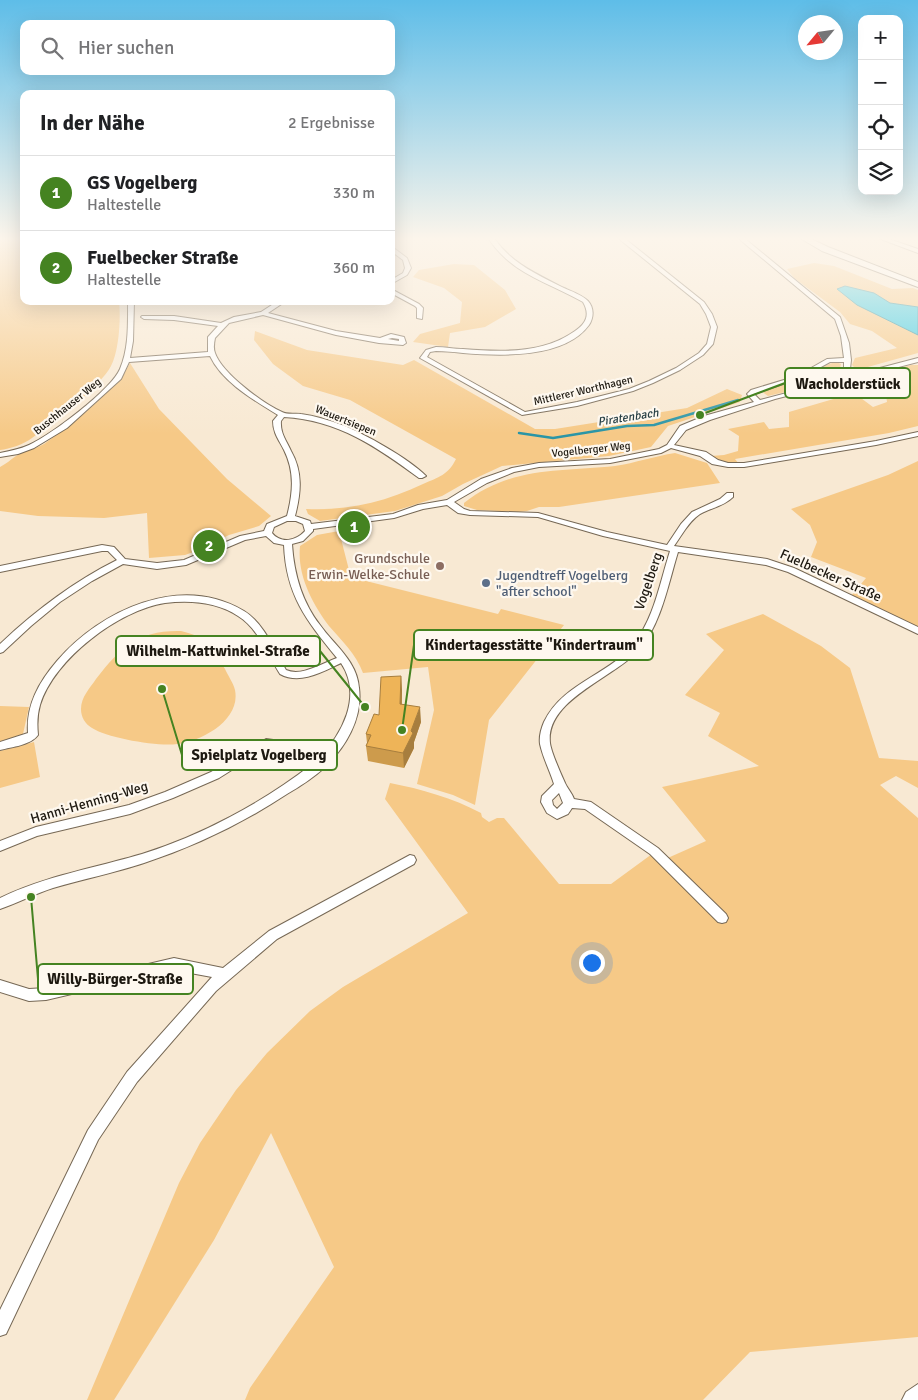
<!DOCTYPE html>
<html lang="de">
<meta charset="utf-8">
<style>
body{margin:0;font-family:Signika,sans-serif;background:#f6f6f6;color:#202124}
.controls{position:absolute;right:15px;top:15px;display:grid;overflow:hidden;border-radius:10px;box-shadow:0 5px 20px #0002}
.controls button{width:45px;height:45px;display:grid;place-items:center;padding:0;border:0;border-bottom:1px solid #e0e0e0;background:#fff;color:#202124;font:25px sans-serif}
.compass{position:absolute;left:798px;top:15px;width:45px;height:45px;border-radius:50%;background:#fff;box-shadow:0 5px 20px #0002;rotate:241deg}
.you{position:absolute;left:591px;top:962px;width:18px;height:18px;margin:-12px;border:4px solid #fff;border-radius:50%;background:#1a73e8;box-shadow:0 0 0 8px #1a73e833}
.badge{display:grid;place-items:center;width:32px;height:32px;border-radius:50%;background:#458321;color:#fff;font-size:16px;font-weight:700}
.pin{position:absolute;translate:-50% -50%;border:2px solid #fff;box-shadow:0 1px 5px #0006}
.list{margin:0;padding:0;list-style:none}
h2{display:flex;justify-content:space-between;align-items:center;height:65px;margin:0;padding:0 20px;font-size:21px}
h2 small{font-size:16px;font-weight:400;color:#757577}
.list li{display:grid;grid-template-columns:32px 1fr auto;gap:15px;align-items:center;box-sizing:border-box;height:75px;padding:0 20px;border-top:1px solid #e0e0e0}
.list b{display:block;font-size:19px;white-space:nowrap}
.list p{margin:0;font-size:16px;white-space:nowrap;color:#757577}
.list em{font-size:16px;font-style:normal;color:#757577}
.icon{flex:none;width:28px;height:28px;fill:none;stroke:currentColor;stroke-width:2;stroke-linecap:round;stroke-linejoin:round}
.map{position:relative;flex:none;width:918px;height:1400px;overflow:hidden}
.search{position:absolute;background:#fff;box-shadow:0 5px 20px #0002;left:20px;top:20px;width:375px;height:55px;display:flex;align-items:center;gap:12px;box-sizing:border-box;padding:0 18px;border-radius:10px;color:#757577;font-size:19px}
.panel{position:absolute;background:#fff;box-shadow:0 5px 20px #0002;left:20px;top:90px;width:375px;height:215px;border-radius:10px}
.map>svg:first-child{display:block}
.green{fill:#f6c987}
.water{fill:#2fcbe7;stroke:#2a95a6}
.lines{fill:none;stroke-linecap:round;stroke-linejoin:round}
.stream{stroke:#2a95a6;stroke-width:2.5}
.minor-casing{stroke:#766855;stroke-width:2}
.secondary-casing{stroke:#766855;stroke-width:2}
.minor{fill:#fff;fill-rule:evenodd}
.secondary{fill:#fff;fill-rule:evenodd}
.wall{fill:#cd9b4c}
.shaded-wall{fill:#a77e3e}
.building{fill:#eeb458;stroke:#a77e3e}
.education-dot{fill:#8d6e63;stroke:#fef8ef;stroke-width:2}
.service-dot{fill:#5c6f8a;stroke:#fef8ef;stroke-width:2}
.labels{text-anchor:middle;stroke-width:4.5;stroke-linejoin:round;paint-order:stroke}
.far-street-label{font-size:11px;fill:#1d1810;stroke:#fef8ef}
.far-water-label{font-size:12px;font-style:italic;fill:#263e44;stroke:#fef8ef}
.education-label{font-size:14px;fill:#785e54;stroke:#fef8ef;text-anchor:end}
.service-label{font-size:14px;fill:#4e5e75;stroke:#fef8ef;text-anchor:start}
.street-label{font-size:14px;fill:#1d1810;stroke:#fef8ef}
.leader{fill:none;stroke:#458321;stroke-width:2}
.callout-dot{fill:#458321;stroke:#fef8ef;stroke-width:2}
.callout{fill:#fef8ef;stroke:#458321;stroke-width:2}
.callout-label{font-size:15px;text-anchor:middle;font-weight:bold;fill:#1d1810}
</style>
<div class="map">
<svg width="918" height="1400" viewBox="0 0 918 1400">
<rect width="100%" height="100%" fill="#f8e9d3"/>
<path class="green" d="M0,238h24v63h95c2,17 0,50 -8,65 -10,20 -59,58 -79,72 -8,6 -22,11 -32,12z
M814,263l20,3 58,23 21,-1 5,2v63l-61,17 -5,-5 3,-7 42,-10 -25,-17 -22,-7 -10,-12 -46,-34 -7,-9z
M454,264l20,1 31,25 11,19 -31,18 -35,6 -2,14 -35,-5 7,-8 40,-11 2,-21 -18,-14 -31,-11 6,-7z
M255,331l52,19 96,15 11,-5 121,69h20l132,-21 40,-19 15,6 -2,7 -72,24 -17,21 -42,9 -107,10 -39,18 -21,12 -47,15 -75,10 -12,-7 -2,-5c42,2 79,-7 117,-25 16,-7 25,-9 33,-25l-106,-59 -47,-14 -30,-22 -19,-24z
M836,362l5,2 -1,4 6,7 -5,4 -73,17 -7,-5c17,-5 34,-10 50,-17 10,-4 14,-10 25,-12z
M130,363l29,46 68,70 44,37 -12,10 -30,9 -30,15 -14,5 -36,3 -2,-45 -43,5 -66,-2 -38,-5v-44c6,-3 10,-7 16,-11 8,-5 19,-7 28,-12 25,-17 73,-55 86,-81z
M911,365h7v61l-29,7 -154,26 4,5 -20,-3 -8,-5 13,-1 14,-4 1,-15 -11,-7 36,-7 5,7 20,-2v-15l65,-19 19,14 14,-5 -2,-14 -22,-9z
M675,453l32,10 13,20 -161,24h-20l-12,4 -9,1 -41,-2 -13,-4v-3c47,-37 95,-31 151,-37 20,-3 40,-10 60,-13z
M918,461v167l-66,-33 14,-17 -55,-21 6,-15 -7,-17 -19,-16 97,-34z
M339,531l10,39 17,11 132,33 3,-5 63,16 -75,95 -14,85 -22,-10 -36,-11 17,-74 -6,-43 -65,6c-7,-19 -21,-32 -34,-47 -17,-23 -32,-51 -29,-80l17,-11z
M763,614l58,32 29,22 29,90 39,3v27l-22,-12 -16,9 38,33v519l-168,15 -47,48h-458l5,-12 84,-121 -63,-134 -57,107 -100,160h-27l92,-217 21,-40 36,-53 31,-37 43,-42 33,-24 125,-74 -83,-114 5,-16c31,6 63,15 91,30l1,4 7,5 8,-4h7l55,66h52l41,-30 9,7 45,-20 -44,-54 97,-21 -51,-30 12,-23 -35,-18 39,-45 -18,-16z
M181,631c26,6 31,16 44,38 3,7 8,13 10,21 6,30 -33,51 -58,54 -18,3 -70,-6 -85,-16 -7,-4 -11,-11 -11,-19 0,-12 9,-21 15,-30 25,-32 42,-49 85,-48z
M0,706l29,1 -6,27 -23,9z
M34,742l6,35 -40,11v-37z"/>
<path class="water" d="M845,286l29,7 16,10 28,4v28l-61,-30 -20,-16z"/>
<g class="lines">
<path class="stream" d="M519,433l34,5 74,-12 27,-1 84,-25"/>
<g class="minor-casing">
<path id="minor" d="M488,238h6c18,26 43,36 70,50 7,3 18,7 24,13 6,7 6,16 1,24 -25,34 -89,31 -126,28 -9,-1 -18,-2 -27,-2l-6,1 -3,5 98,55 52,-10 52,-13 20,-8 27,-13 23,-15 8,-9 4,-17 -5,-13 -6,-10 -82,-66h6l80,64 8,12 5,13 -4,17 -10,11 -23,15 -27,13 -20,8 -56,15 -55,9 -102,-57 6,-8 10,-3c9,0 18,2 27,2 38,3 80,5 112,-18 12,-8 15,-17 8,-29 -37,-21 -70,-27 -95,-64z
M738,238h6l96,79 9,26 2,17 -1,9 7,5 61,-16v4l-143,37 -65,21 -24,10 -12,15 32,7 12,8 10,3h16l132,-22 42,-9v4l-42,9 -132,22h-16l-16,-3 -12,-8 -29,-8 -10,5 -51,10 -71,4 -25,5 -27,11 -33,19 10,7 6,2 68,2 69,19 60,13 14,-21 11,-12 28,-13 7,-6h6v4c-9,9 -22,11 -33,17 -12,8 -18,21 -26,32l93,13 27,9 124,59v7l-130,-62 -22,-7 -88,-13c-10,33 -17,72 -39,98 -24,27 -94,50 -89,93 1,9 11,31 15,40 2,5 7,10 9,16l17,3 67,46 68,66 2,4 -2,4 -4,1 -4,-1 -68,-68 -65,-45 -13,-1 -4,6 -11,5 -10,-6 -6,-11 1,-6 12,-12c-4,-13 -11,-26 -14,-40 -1,-7 1,-15 4,-22 18,-38 62,-46 88,-76 22,-26 28,-64 38,-95l-67,-15 -65,-19 -68,-2 -12,-2 -11,-8 -24,4 -29,9 -81,11v2l-10,10 -11,3c2,30 10,58 28,81 15,21 37,36 39,63 4,31 -14,60 -35,80 -11,10 -25,19 -37,26 -44,29 -94,53 -143,69 -30,10 -61,16 -91,25 -19,6 -35,15 -53,21v-11c45,-22 95,-30 142,-44 60,-19 120,-51 169,-89l-29,-16 -14,-2 -49,31 -46,20 -43,16 -93,22 -37,15v-10l36,-14 93,-22 36,-13 46,-20 55,-33 22,3 30,17c24,-24 45,-63 23,-96 -19,9 -41,22 -61,11 -12,-19 -22,-46 -42,-58 -21,-14 -48,-16 -73,-13 -46,7 -111,56 -125,102 -3,10 -3,20 -2,30 -7,10 -26,12 -38,15v-8l28,-9c-2,-28 11,-51 29,-72 44,-51 123,-88 187,-50 20,12 31,40 42,59 16,7 36,-7 51,-12 -31,-38 -51,-63 -53,-113l-10,-2 -8,-7 -21,4 -59,25 -29,4 -34,-5 -31,17 -32,21 -29,24 -28,26 -3,1v-9c35,-33 73,-62 117,-84l-9,-9h-6l-102,21v-6l102,-21 12,2 11,12 32,4 27,-3 56,-24 24,-5 3,-7 20,-8c6,-23 8,-44 -3,-66 -5,-10 -11,-17 -11,-29l5,-6c-24,-15 -55,-32 -68,-59l-81,6 -8,17 -54,49 -33,20 -16,6 -18,3v-4c10,-2 20,-4 29,-8 22,-10 82,-55 91,-76 9,-21 8,-45 8,-68h6l-1,40 -3,17 78,-6v-15l10,-11 -44,-6 -30,-1 -3,-2 1,-1h32l47,7 13,-6 27,-5 17,-11h8l-18,12 68,18 44,7 11,-4 13,3 2,6 -3,2 -24,-2 -43,-8 -73,-20 -34,8 -14,15c-1,5 -2,10 0,15 7,20 47,50 67,59 6,3 13,1 19,2 14,2 28,6 41,11 23,9 66,33 84,51l-4,2h-3c-42,-31 -81,-58 -135,-61l-3,4c-1,12 5,19 10,30 12,21 10,42 4,65l15,5 1,3 82,-10 25,-9 29,-5 34,-21 31,-11 27,-5 71,-4 49,-10 8,-4 13,-19 24,-10 50,-14 -7,-8 4,-4 46,-14 30,-17 17,-1 -3,-22 -6,-17zM392,338l7,1v2l-11,-2zM830,362h14v8l7,6 -91,24 -6,-6 47,-16zM287,521h9l7,3 2,7c-9,10 -24,13 -33,2l2,-6zM559,793l4,10 -6,6 -4,-4 -1,-5z
M878,238h8l32,11v4z
M391,246l16,12 4,10 -4,7 -16,9v-4l12,-7 2,-5 -2,-8 -12,-9z
M391,289l28,15 4,4 -1,11 -5,-1v-10l-2,-2 -24,-13z
M410,855l4,1 2,4 -2,4 -137,75 -61,52 -79,91 -39,58 -92,194 -6,2v-26l88,-180 39,-58 85,-95 -38,-7 -128,30 -17,1 -29,-9v-12l29,9 17,-1 128,-30 49,10 46,-37z"/>
</g>
<g class="secondary-casing">
<path id="secondary" d="M800,238h9l19,9 90,35v5l-96,-36z
M918,1384v16h-16l4,-8z"/>
</g>
<use href="#minor" class="minor"/>
<use href="#secondary" class="secondary"/>
</g>
<path class="wall" d="M401,676l1,15v13l19,18 -7,20v6l-10,20 -36,-7 -2,-15 1,-3 -1,-9 13,-19z"/>
<path class="shaded-wall" d="M401,676l1,15 -1,28 -1,-15z
M420,707l1,15 -7,20v6l-10,20 -1,-15z"/>
<path class="building" d="M401,676l-1,28 20,3 -9,24 2,2 -10,20 -37,-7 5,-11 -5,-1 8,-20 5,1 2,-38z"/>
<linearGradient id="sky" x2="0" y2="1"><stop stop-color="#5ebde8"/><stop offset="0.55" stop-color="#fcf5eb"/><stop offset="1" stop-color="#fcf5eb" stop-opacity="0"/></linearGradient>
<rect width="918" height="434" fill="url(#sky)"/>
<circle class="education-dot" cx="440" cy="566" r="5"/>
<circle class="service-dot" cx="486" cy="583" r="5"/>
<g class="labels">
<g class="far-street-label">
<text transform="translate(583 390) rotate(-13)" y="4">Mittlerer Worthhagen</text>
<text transform="translate(67 406) rotate(-39)" y="4">Buschhauser Weg</text>
<text transform="translate(346 420) rotate(22)" y="4">Wauertsiepen</text>
<text transform="translate(591 449) rotate(-6)" y="4">Vogelberger Weg</text>
</g>
<g class="far-water-label">
<text transform="translate(628 417) rotate(-9)" y="4">Piratenbach</text>
</g>
<g class="education-label">
<text x="430" y="563">Grundschule<tspan x="430" dy="16">Erwin-Welke-Schule</tspan></text>
</g>
<g class="service-label">
<text x="496" y="580">Jugendtreff Vogelberg<tspan x="496" dy="16">"after school"</tspan></text>
</g>
<g class="street-label">
<text transform="translate(831 575) rotate(24)" y="5">Fuelbecker Straße</text>
<text transform="translate(648 581) rotate(-71)" y="5">Vogelberg</text>
<text transform="translate(89 802) rotate(-16)" y="5">Hanni-Henning-Weg</text>
</g>
</g>
<path class="leader" d="M700 415L785 383M402 730L414 645M365 707L320 651M162 689L182 755M31 897L38 979"/>
<g class="callout-dot">
<circle cx="700" cy="415" r="5"/>
<circle cx="402" cy="730" r="5"/>
<circle cx="365" cy="707" r="5"/>
<circle cx="162" cy="689" r="5"/>
<circle cx="31" cy="897" r="5"/>
</g>
<g class="callout">
<rect x="785" y="368" width="125" height="30" rx="5"/>
<rect x="414" y="630" width="239" height="30" rx="5"/>
<rect x="116" y="636" width="204" height="30" rx="5"/>
<rect x="182" y="740" width="155" height="30" rx="5"/>
<rect x="38" y="964" width="155" height="30" rx="5"/>
</g>
<g class="callout-label">
<text x="848" y="389">Wacholderstück</text>
<text x="534" y="650">Kindertagesstätte "Kindertraum"</text>
<text x="218" y="656">Wilhelm-Kattwinkel-Straße</text>
<text x="259" y="760">Spielplatz Vogelberg</text>
<text x="115" y="984">Willy-Bürger-Straße</text>
</g>
</svg>
<div class="controls">
<button>+</button>
<button>−</button>
<button><svg class="icon" aria-label="locate" viewBox="0 0 24 24"><circle cx="12" cy="12" r="6"/><path d="M12 2v4M12 18v4M2 12h4M18 12h4"/></svg></button>
<button><svg class="icon" aria-label="layers" viewBox="0 0 24 24"><path d="M12 4l9 5-9 5-9-5zM3 14l9 5 9-5"/></svg></button>
</div>
<svg class="compass" viewBox="-18 -18 36 36"><path d="M0-13l5 13h-10z" fill="#e53935"/><path d="M0 13l5-13h-10z" fill="#757577"/></svg>
<div class="you"></div>
<div class="pin badge" style="left:354px;top:527px">1</div>
<div class="pin badge" style="left:209px;top:546px">2</div>
<div class="search"><svg class="icon" aria-label="search" viewBox="0 0 24 24"><circle cx="10" cy="10" r="6"/><path d="M15 15l6 6"/></svg>Hier suchen</div>
<section class="panel">
<h2>In der Nähe<small>2 Ergebnisse</small></h2>
<ul class="list">
<li><span class="badge">1</span><div><b>GS Vogelberg</b><p>Haltestelle</p></div><em>330 m</em></li>
<li><span class="badge">2</span><div><b>Fuelbecker Straße</b><p>Haltestelle</p></div><em>360 m</em></li>
</ul>
</section>
</div>
